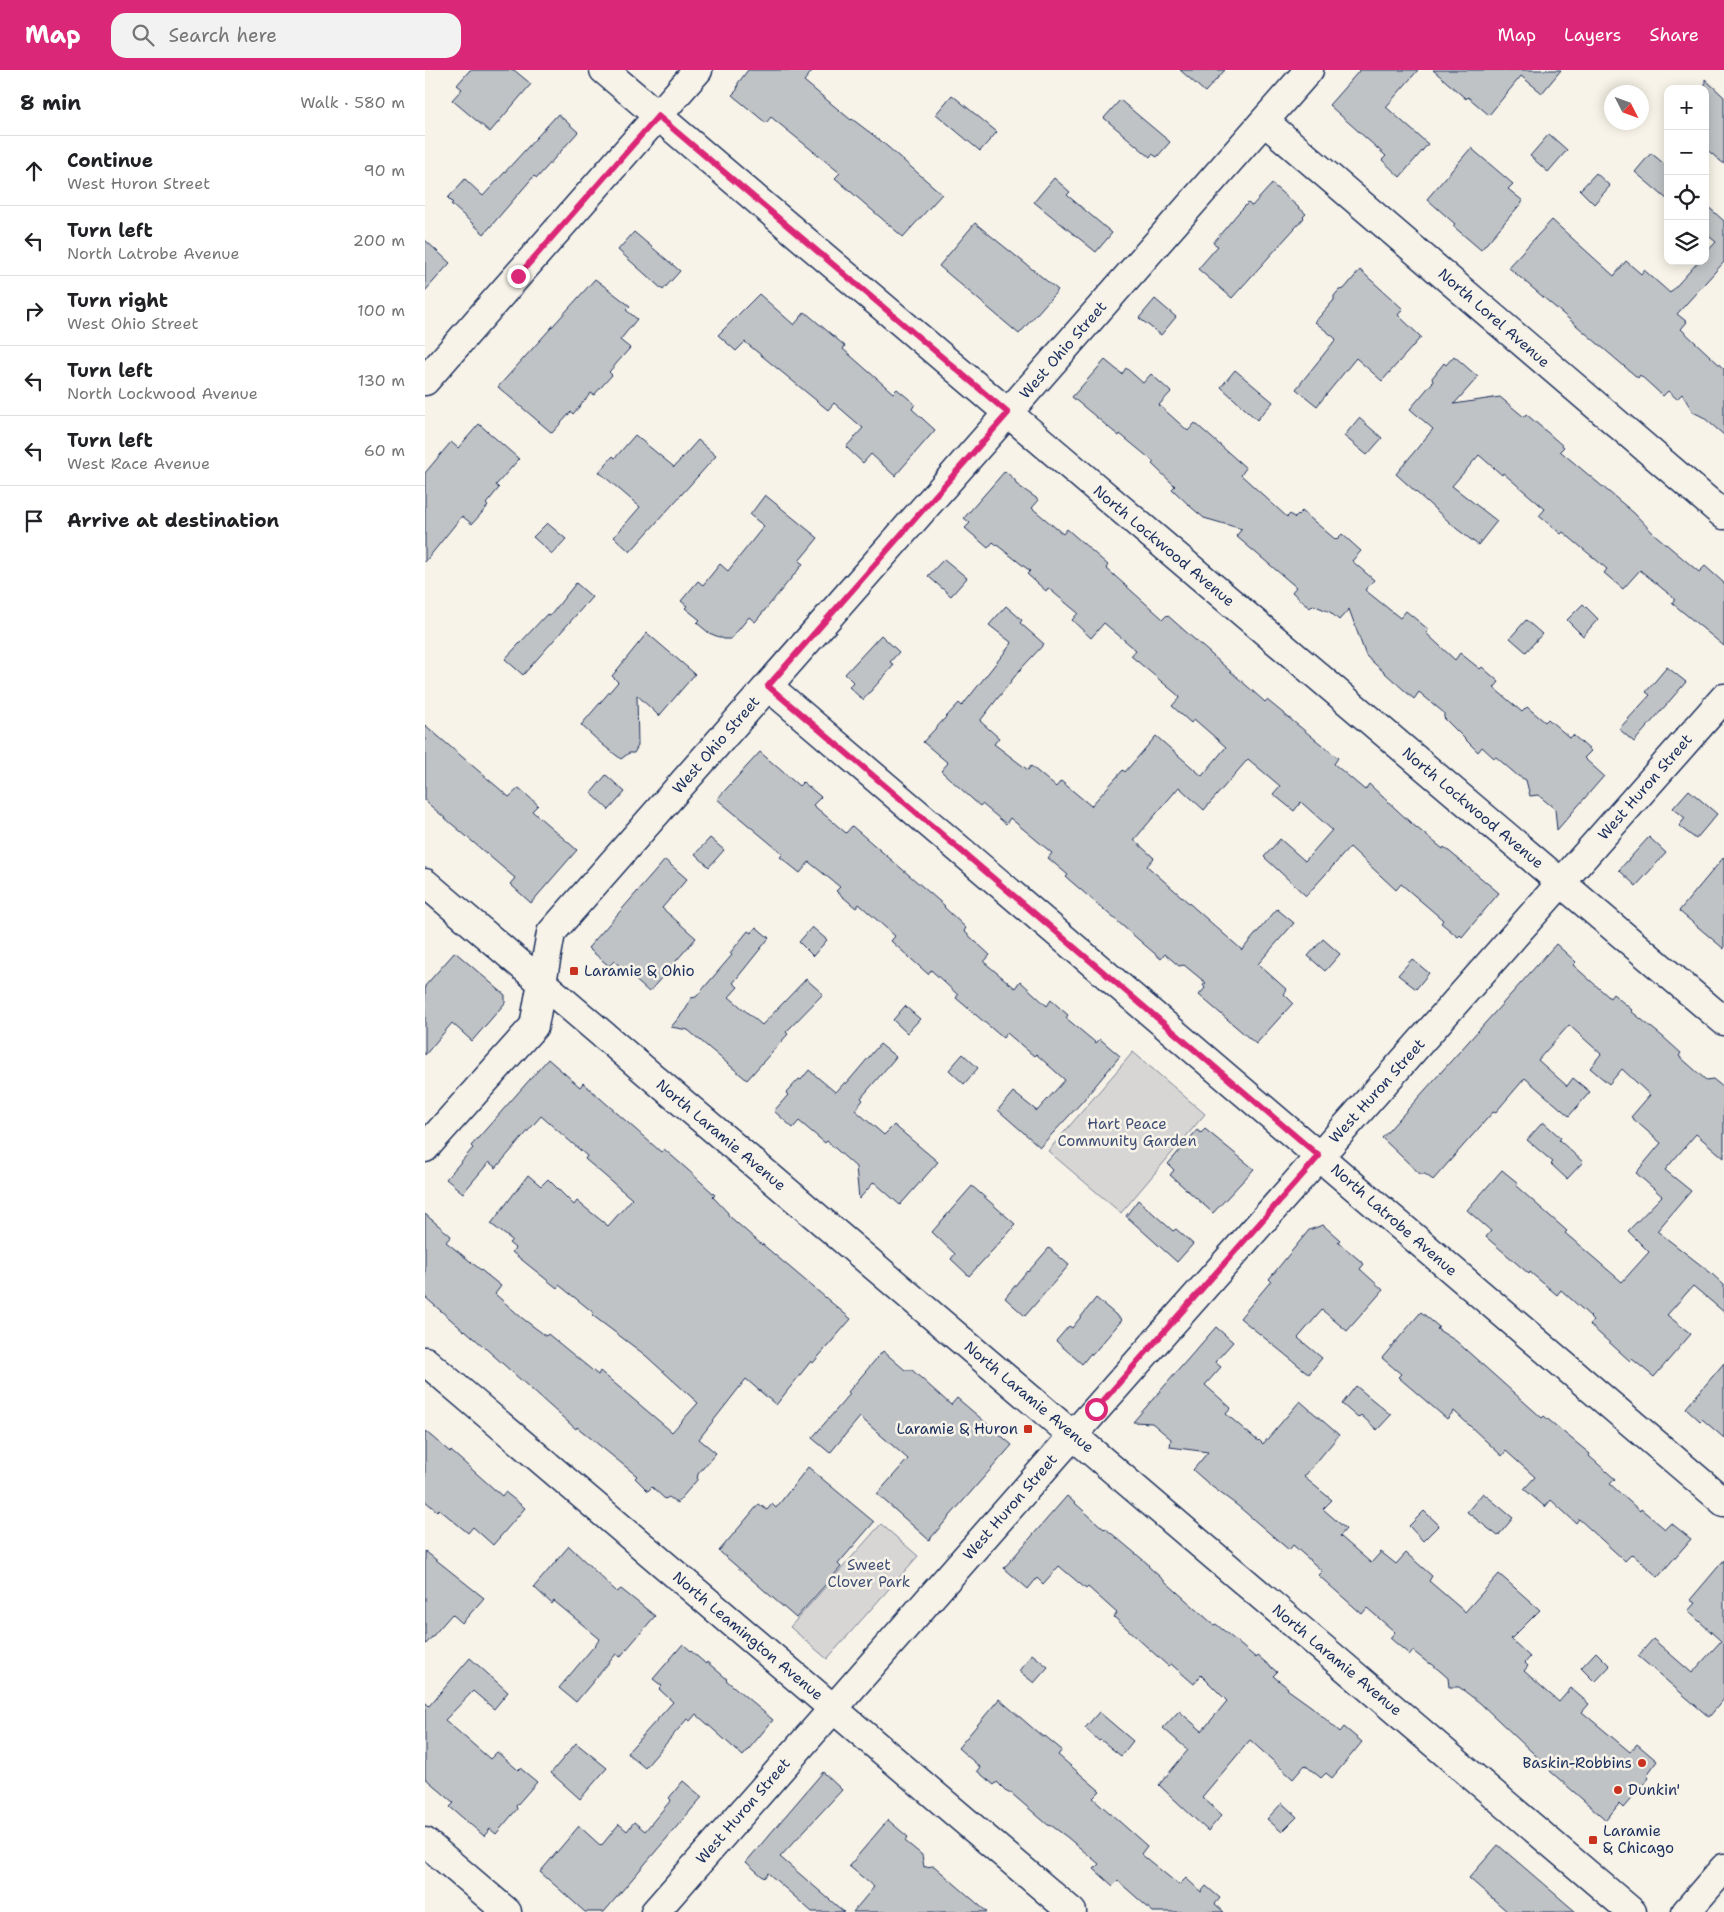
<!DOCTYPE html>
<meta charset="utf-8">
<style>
body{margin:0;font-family:"Shantell Sans",sans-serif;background:#f2f2f2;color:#202124}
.controls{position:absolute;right:15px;top:15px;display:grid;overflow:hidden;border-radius:10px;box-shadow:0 2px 12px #0003}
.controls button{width:45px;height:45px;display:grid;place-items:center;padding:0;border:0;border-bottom:1px solid #e0e0e0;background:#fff;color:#202124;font:25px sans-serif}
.compass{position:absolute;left:1179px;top:15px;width:45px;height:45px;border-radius:50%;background:#fff;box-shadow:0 2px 12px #0003;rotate:132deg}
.stop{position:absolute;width:15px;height:15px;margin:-11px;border:4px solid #db2777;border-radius:50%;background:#fff}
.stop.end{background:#db2777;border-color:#fff;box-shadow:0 1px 5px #0008}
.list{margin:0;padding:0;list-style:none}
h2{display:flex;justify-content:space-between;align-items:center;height:65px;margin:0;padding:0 20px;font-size:21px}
h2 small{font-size:16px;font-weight:400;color:#757577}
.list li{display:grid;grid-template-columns:32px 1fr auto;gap:15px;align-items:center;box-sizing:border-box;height:70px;padding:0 20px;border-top:1px solid #e0e0e0}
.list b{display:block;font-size:19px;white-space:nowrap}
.list p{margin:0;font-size:16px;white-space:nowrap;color:#757577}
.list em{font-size:16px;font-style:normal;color:#757577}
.icon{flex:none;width:28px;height:28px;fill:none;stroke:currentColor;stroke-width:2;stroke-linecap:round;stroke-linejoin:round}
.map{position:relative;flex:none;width:1299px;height:1842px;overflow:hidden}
header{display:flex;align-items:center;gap:30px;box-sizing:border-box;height:70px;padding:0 25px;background:#db2777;color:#fff}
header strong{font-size:24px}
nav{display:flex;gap:28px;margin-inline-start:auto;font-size:18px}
.search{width:350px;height:45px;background:#f2f2f2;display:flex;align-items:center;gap:12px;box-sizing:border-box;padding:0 18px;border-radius:15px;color:#757577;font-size:19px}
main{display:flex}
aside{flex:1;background:#fff}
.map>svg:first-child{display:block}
.green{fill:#d7d6d4;stroke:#798299}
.building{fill:#c0c3c5;stroke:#1b2f5e}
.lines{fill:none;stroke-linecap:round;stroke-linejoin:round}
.minor-casing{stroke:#1b2f5e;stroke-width:31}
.major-casing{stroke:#1b2f5e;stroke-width:31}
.minor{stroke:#f7f3e8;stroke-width:28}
.major{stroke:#f7f3e8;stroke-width:28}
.route{stroke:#db2777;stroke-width:6}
.poi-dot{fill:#c8321e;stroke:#f7f3e8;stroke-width:2}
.labels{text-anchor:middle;stroke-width:5;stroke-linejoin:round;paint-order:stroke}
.street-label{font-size:15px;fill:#1b2f5e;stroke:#f7f3e8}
.poi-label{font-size:15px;fill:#1b2f5e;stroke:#f7f3e8;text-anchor:start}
.park-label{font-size:15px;fill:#415076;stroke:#f7f3e8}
</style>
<header>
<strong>Map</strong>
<div class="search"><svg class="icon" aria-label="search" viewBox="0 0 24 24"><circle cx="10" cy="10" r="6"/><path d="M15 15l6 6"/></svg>Search here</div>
<nav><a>Map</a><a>Layers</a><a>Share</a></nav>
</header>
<main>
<aside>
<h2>8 min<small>Walk · 580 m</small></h2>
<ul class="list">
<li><svg class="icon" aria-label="ahead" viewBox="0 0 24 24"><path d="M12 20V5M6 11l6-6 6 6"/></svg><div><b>Continue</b><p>West Huron Street</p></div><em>90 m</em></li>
<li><svg class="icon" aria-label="left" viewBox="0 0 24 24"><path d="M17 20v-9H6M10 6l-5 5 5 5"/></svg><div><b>Turn left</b><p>North Latrobe Avenue</p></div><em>200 m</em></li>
<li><svg class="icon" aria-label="right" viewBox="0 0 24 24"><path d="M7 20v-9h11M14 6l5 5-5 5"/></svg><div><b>Turn right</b><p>West Ohio Street</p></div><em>100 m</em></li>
<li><svg class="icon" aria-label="left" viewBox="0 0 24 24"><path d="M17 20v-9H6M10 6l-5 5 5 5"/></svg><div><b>Turn left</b><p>North Lockwood Avenue</p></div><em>130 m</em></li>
<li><svg class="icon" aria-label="left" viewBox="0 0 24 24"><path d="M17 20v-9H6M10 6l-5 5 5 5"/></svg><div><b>Turn left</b><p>West Race Avenue</p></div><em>60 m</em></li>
<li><svg class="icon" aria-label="arrive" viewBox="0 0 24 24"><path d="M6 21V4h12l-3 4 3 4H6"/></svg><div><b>Arrive at destination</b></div></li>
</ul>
</aside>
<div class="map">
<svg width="1299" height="1842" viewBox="0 0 1299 1842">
<rect width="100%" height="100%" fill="#f7f3e8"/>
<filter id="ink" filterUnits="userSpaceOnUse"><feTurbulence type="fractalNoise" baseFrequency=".02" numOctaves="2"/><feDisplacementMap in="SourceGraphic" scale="10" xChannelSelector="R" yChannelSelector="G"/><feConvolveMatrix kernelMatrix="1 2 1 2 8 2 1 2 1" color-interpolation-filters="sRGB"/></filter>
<g filter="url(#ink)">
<path class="green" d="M708,982l72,62 -84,99 -73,-62z
M456,1454l37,32 -91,103 -37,-32z"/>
<path class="building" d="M45,0h44l17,14 -41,48 -38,-32 10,-11 -5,-4z
M323,0h65l-9,11 47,39 1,-1 29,22 61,53 -39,43 -68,-59 5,-5 -69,-56 -5,6 -34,-28 5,-5 1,-7z
M755,0h45l-20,22z
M935,0h58l-32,37 42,37 -28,33 -18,-17 4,-4 -57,-51z
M1008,0h128l-19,23 -21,-17 -32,39 -21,-18 -2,2z
M1280,9l19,18v67l-19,-16z
M527,25l45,37 -17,19 -44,-37z
M695,30l50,42 -13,15 -5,-3 -2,3 -46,-39z
M133,44l20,18 -41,46 -3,-2 -50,58 -33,-30 2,-1 -5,-5 17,-19 18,17z
M1124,64l18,16 -19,22 -18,-16z
M1046,78l42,36 -5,5 15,12 -42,49 -28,-24 2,-2 -28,-25z
M1226,83l17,14v33l-33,-28z
M1171,103l14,13 -16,18 -14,-14z
M629,108l16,14 -3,3 45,38 -16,19 -62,-50z
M847,114l34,30 -3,3 1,1 -72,80 -34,-29 20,-23 -5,-3 25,-30 10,-10 4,3z
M1280,134l19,17v41l-47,52 10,8 -6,7 43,40v66l-21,-18 -10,-5 -11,-18 -5,5 -9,-8 -5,5 -23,-21 -2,3 -130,-111 44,-47 62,56 12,-15 15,13 3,-4 26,23 29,-32h6v-7l11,-12 -11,-9z
M550,153l83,67 -39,44 -80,-68z
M209,162l46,39 -17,19 -45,-40z
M0,170l25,23 -25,28z
M935,200l43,39 -5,6 23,22 -39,44 -26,-23 -39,48 -21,-17 40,-50 -21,-17 19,-22v-4l5,-6 5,-1z
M170,209l35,27 -4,4 11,9 -17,21 10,8 -21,24 3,3 -18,20 -3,-2 -18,21 -2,-2 -19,21 -54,-46z
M334,224l35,31 11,-13 40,34 -2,3 50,44 4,-4 18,15 -3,5 23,21 -40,46 -24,-22 -8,9 -17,-16 17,-19 -29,-25 -6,7 -83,-68 -9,9 -18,-16z
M730,229l21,18 -15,18 -22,-17z
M1029,286l24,21 -24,27 46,-7 24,20 2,-3 21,18 17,15 -4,4 74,62 19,20 46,39 6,-6 19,17v63l-52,-43 3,-4 -35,-29 -17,19 -19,-16 3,-4 -44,-37 -2,2 -22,-18 6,-7 -42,-36 -1,2 -23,-20 -27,31 45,35 -19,24 -21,-16 -61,-55 37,-45 -23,-20 23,-27 -1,-4 12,-15 2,2z
M680,290l17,14 4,-6 17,15 8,-9 20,18 -12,13 29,26 7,-8 51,45 -5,7 46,42 3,-3 5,4 7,-7 34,29 6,-6 19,17 -9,10 22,19 -9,10 35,28 6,-7 23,19 -3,3 29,27 5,-7 20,16 2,-2 17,15 -5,6 28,24 5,-5 18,15 3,-3 22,19 3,-3 18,16 -7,7 20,18 -47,54 -2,-21 -17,-14 -8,1 -4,-16 -8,-4 -22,-19 -2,1 -12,-11 -4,5 -34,-34v-5l-25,-21 -5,7 -48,-43 -17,-47 -10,11 -9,-8 -17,-7 -3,3 -18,-16 4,-5 -60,-51 6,-7 -38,-11 -12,-10 -20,-19 3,-3 -23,-22 2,-2 -34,-28 -1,2 -47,-39z
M810,300l38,32 -16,18 -36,-33z
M934,348l23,20 -15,17 -23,-19z
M54,354l40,35 -23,26 3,3 -13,16 2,2 -16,18 -10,-8 -37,46v-89l26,-31 7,6z
M210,365l39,32 24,-27 18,16 -86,96 -16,-15 26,-30 -41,-35 14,-16 2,2z
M580,401l10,9 1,4 23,16 -7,8 31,26 4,-5 41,36 -2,3 57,51 4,-4 98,87 2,-2 71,58 -4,6 31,26 4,-6 42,39 32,26 1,-2 55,46 -37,44 -2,-2 -2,2 -17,-14 2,-3 -42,-36 -5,6 -46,-43 -44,49 -42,-39 16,-18 25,22 27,-31 -31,-28 -7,9 -21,-17 7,-8 -32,-27 -44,51 -25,-23 -45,53 20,18 -7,8 95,84 35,-41 17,14 -36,41 29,26 -3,4 9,9 -37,41 -57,-49 6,-7 -2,-3 3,-2 -22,-18 -5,1 -14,-12 -4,5 -95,-82 2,-2 -20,-17 4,-5 -42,-35 -4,6 -24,-20 -2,2 -39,-35 7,-8 -25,-21 36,-39 3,3 50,-63 -23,-18 17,-19 16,14 -2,3 24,21 -25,27 -39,50 19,17 -5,6 34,26 3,-4 25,21 5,-6 30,25 32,-36 2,2 31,-36 46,40 24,-29 -32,-28 -3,4 -19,-17 8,-9 -49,-41 5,-6 -32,-27 -13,15 -19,-18 6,-7 -30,-25 -2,3 -19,-17 3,-3 -37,-29 -5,6 -23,-20 5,-5 -6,-5z
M340,425l53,43 -19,23 4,3 -48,58 -6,-5 -18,22h-7l-15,-6 -12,-10 3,-3 -15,-12 2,-2 -6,-5 17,-20 5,4 17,-21 8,7 36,-45 -14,-11z
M122,453l19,16 -14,15 -19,-17z
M519,489l23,19 -16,18 -23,-20z
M151,513l16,14 -69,78 -18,-16 42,-45 3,2z
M1158,534l15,15 -15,17 -16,-16z
M1101,550l16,14 -16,18 -16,-14z
M222,563l48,41 -36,42 -22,-21 1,51 -4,7h-5l-8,6 -18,-14 -22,-20 37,-43 -6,-6z
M456,565l18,17 -9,10 4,3 -31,35 -14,-13 4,-5 -8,-8z
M1242,597l19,15 -52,60 -15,-13 31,-34 -4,-3z
M0,655l84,72 10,-9 19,17 -6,6 45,39 -46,53 -21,-19 5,-6 -90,-77z
M335,682l39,34 4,-4 18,15 -8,8 33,28 6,-7 93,80 -1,1 22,21 -2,3 26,24 -6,7 31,26 5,-7 27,25 4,-6 17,15 -2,3 30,25 4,-4 20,17 -39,47 -41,44 -42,-37 15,-18 24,19 28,-31 -29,-26 -2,2 -27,-23 -4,5 -47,-40 2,-3 -27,-25 -3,4 -37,-33 4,-5 -36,-32 -3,4 -20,-17 4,-4 -31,-25 -9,11 -20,-16 3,-3 -66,-55z
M181,705l19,17 -16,18 -18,-17z
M1264,720l28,24 -21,25 -17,-13 6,-8 -12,-10z
M1224,767l17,16 -30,33 -17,-16z
M285,768l14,12 -15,17 -14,-13z
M1299,787v92l-45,-38z
M240,790l22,19 -25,29 34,30 -47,54 -35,-31 -5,5 -21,-18z
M331,857l13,11 -36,45 5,4 -9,10 33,28 44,-46 17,15 -37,38 2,2 -41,46 -59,-50 -17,-3 15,-18 5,-11 5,-1 36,-42 -2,-2 18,-22 3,2z
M387,857l15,13 -14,16 -14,-14z
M898,869l17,15 -15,17 -17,-15z
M1131,874l20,18 -3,3 37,33 3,-4 19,16 -1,1 31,25 19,17 -2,3 27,24 7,-1 11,9v70l-28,-24 -31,36 26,21 -34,40 54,42 13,12v27l-31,-26 -26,29 24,19 -37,43 -22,-18 -2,2 -40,-36 3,-4 -3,-3 1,-1 -30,-27 -4,5 -27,-23 -1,2 -43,-37 5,-6 -24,-21 35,-40 16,13 -2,3 51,45 -2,2 57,49 27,-30 -21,-21 34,-35 -26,-23 25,-30 -30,-26 19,-22 -28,-26 -13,15 -19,-16 11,-14 -32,-29 -31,35 29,26 6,-8 17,14 -21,24 -44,-38 -30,35 -2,-1 -60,68 -8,-6h-5l-38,-36z
M30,882l50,43v8l-33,38 -20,-18 -27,32v-69z
M987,889l17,14 -13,16 -18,-14z
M480,936l15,13 -13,14 -14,-13z
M455,974l16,13 -35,41 2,2 -8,10 29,25 10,-10 44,37 -38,43 -26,-23 -15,17 -3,-32 -29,-26 -2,2 -26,-22 -6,7 -19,-17 14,-16 -2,-2 13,-14 2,1 8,-10 26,22 2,-1 8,-9 1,2z
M538,984l15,14 -14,16 -15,-14z
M123,989l32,28 3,-4 78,69 3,-3 24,21 27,25 -2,2 15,16v2l34,30v-1l89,75 -38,44 -2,-2 -35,44 -30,-26 -47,60 17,14 -18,21 -1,6 -20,23 -8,-6 -4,2 -13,-12 -4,4 -13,-13 2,-2 -60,-49 -1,2 -17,-15 -94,-84 -1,1 -39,-34v-83l26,22 -5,6 55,44 -6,8 27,24 24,18 2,-2 50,41 2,-4 72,61 26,-29 -53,-48 -53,-40 2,-2 -35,-28 -2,3 -45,-36 3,-4 -6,-5 3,-3 -21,-16 37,-49 13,11 7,-7 26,26 3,-4 31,25 24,-27 -47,-40 2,-3 -46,-40 -45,52 -7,-6 -26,31 -17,-14 27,-31 -2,-2z
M1118,1052l18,16 -2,2 24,22 -16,17 -16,-15 2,-2 -26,-22z
M780,1059l49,40 -41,44 -43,-38 4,-5 -6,-6 29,-34 4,3z
M547,1116l43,38 -3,3 1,1 -44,48 -18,-17 4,-5 -23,-22z
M713,1130l35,31 3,-2 17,15 -16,18 -51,-46z
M898,1155l17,15 -2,2 26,22 -4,5 23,21 -36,41 -25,-21 -24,28 24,20 -13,16 -69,-56 31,-37 -2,-2 40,-49z
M624,1178l20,17 -44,51 -20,-18 22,-27 1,1z
M671,1228l26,22 -30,35 -1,-2 -9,11 -26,-23 13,-15 3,2z
M996,1242l18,15 -2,2 19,12 86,77 2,-2 46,38 -1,2 26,23 -5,5 30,27 1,-2 24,20 6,-6 20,16 -33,38 -26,-23 -7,7 -46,-42 -3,4 -25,-23 -6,7 -21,-18 11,-12 -29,-26 -4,5 -48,-45 -7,8 -49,-42 3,-3 -19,-16z
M791,1257l17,15 -18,20 6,5 -16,18 26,23 -5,6 32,27 1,-1 4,4 37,-43 39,34 -35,42 28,23 -9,9 23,20 -6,7 31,27 10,-11 15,12 10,-11 26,23 -3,5 36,31 34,-38 41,36 -29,29 19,18 -5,6 3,3 -4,5 35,31 12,-14 18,16 -7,8 48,40 7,-8 20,17 -10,14 2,3 -26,30 -4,-4 -13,16 -56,-49 1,-1 -71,-67 -21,-16h-10l-1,-9 -16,-14 -4,-1 -15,-12 -3,4 -20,-17 5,-6 -28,-24 -5,6 -44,-39 4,-4 -29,-26 -4,5 -51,-44 -27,-20 -18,-16 15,-18 -38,-5 1,-8 -19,-16 -19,-1z
M458,1281l22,19h7l39,35 6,-7 55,47 -83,95 -52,-46 31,-35 -48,-42 -30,36 -18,-15 38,-44 -2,-2z
M1299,1293v75l-22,-19 -2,2 -14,-13z
M931,1316l35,29 -14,15 -16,-15 -3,3 -16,-14z
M0,1361l25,21 1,-1 51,45 3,-4 20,16 -32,37 -20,-18 -5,6 -29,-24 -2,2 -12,-10z
M383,1397l66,55 -36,42 3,3 -45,51 -77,-67 40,-47 8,6 5,-6 4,4z
M1058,1423l30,25 -15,18 -31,-24z
M642,1426l37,33 1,-1 43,36 1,3 65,58 2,-1 40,34 2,-2 19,16 -4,4 15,12 -1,1 25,18 28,25 4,-5 18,15 -30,36 -6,-5 -5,5 -16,-13 -12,14 -43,-39 -48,57 20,18 -14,16 -49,-46 29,-35 -25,-22 16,-17 23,20 25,-30 -26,-26 -7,9 -23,-20 -3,2 -54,-49 3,-4 -29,-26 -2,2 -27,-23 -16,18 -6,-6 -9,11 -24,-21z
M999,1441l15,14 -16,16 -14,-15z
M144,1476l48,46 4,-3 34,27 -35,41 -4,-3 -40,48 -17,-14 41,-49 -46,-38 -2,3 -18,-17z
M0,1481l59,47 -22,25 -10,-9 -27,31z
M1299,1490v139l-15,18 -71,-61 15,-17 39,34 29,-32 -33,-30 7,-8 -5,-3z
M258,1574l23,20 1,-2 20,17 -1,1 47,40 -30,36 -47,-42 -6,7 -3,-2 -42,49 -18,-15 46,-51 -14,-13 3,-3 -9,-7z
M1171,1582l14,14 -15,16 -14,-14z
M607,1584l16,13 -14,16 -15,-12z
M45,1588l38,34 -14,17 -21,-18 -28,29 45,39 7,-7 21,18 2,-2 17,14 -21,24 1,3 -21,25 -6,-5 -6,7 -34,-29 4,-4 -29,-25v-76l4,4z
M574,1629l44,38 2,-1 17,14 -4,5 42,36 -7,7 54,48 -6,8 38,31 7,-7 15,14 5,-6 14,12 -5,6 9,8h-71l-35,-31 -5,5 -19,-17 5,-5 -32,-27 -15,-11 -4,-1 -37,-32h-3l-11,-11 -3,3 -17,-14 3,-4 -22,-19z
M674,1642l34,29 -12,15 -20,-16 -2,1 -14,-13z
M151,1673l31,25 -27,31 -29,-26z
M398,1702l19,18 -62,67 64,55h-32l-44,-39 -4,5 -18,-16z
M258,1711l19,16 -98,115h-19l-45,-40 39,-46 22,20 18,-22 8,7 7,-9 11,9 26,-31 -2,-2z
M857,1733l15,14 -15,15 -15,-13z
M463,1750l20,17 -3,4 17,14 2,12 10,-1 53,46h-134l21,-25 -25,-21z
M1073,1775l78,67h-68l-39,-34z"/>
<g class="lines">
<g class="minor-casing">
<path id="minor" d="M179,0l1120,951
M839,51l460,394
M0,311l273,-311
M343,616l956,816
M0,813l1207,1029
M0,1078l109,-122 17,-93 758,-863
M0,1291l647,551
M0,1772l82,70
M230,1842l392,-447 677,-767"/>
</g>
<g class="major-casing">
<path id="major" d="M1261,1842l38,-44"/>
</g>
<use href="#minor" class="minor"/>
<use href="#major" class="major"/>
</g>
</g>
<g class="lines" filter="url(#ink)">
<path class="route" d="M93,206l140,-160 350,297 -240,273 551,470 -223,253"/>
</g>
<g class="poi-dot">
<rect x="144" y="896" width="10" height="10" rx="2.5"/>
<rect x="598" y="1354" width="10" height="10" rx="2.5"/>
<circle cx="1217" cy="1693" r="5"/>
<circle cx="1193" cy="1720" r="5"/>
<rect x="1163" y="1765" width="10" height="10" rx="2.5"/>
</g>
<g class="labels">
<g class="street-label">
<text transform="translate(1069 248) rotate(41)" y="5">North Lorel Avenue</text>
<text transform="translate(638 280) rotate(-49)" y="5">West Ohio Street</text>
<text transform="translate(739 476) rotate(40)" y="5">North Lockwood Avenue</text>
<text transform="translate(291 675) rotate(-49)" y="5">West Ohio Street</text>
<text transform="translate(1220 717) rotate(-49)" y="5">West Huron Street</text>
<text transform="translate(1048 738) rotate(40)" y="5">North Lockwood Avenue</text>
<text transform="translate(952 1021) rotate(-48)" y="5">West Huron Street</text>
<text transform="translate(296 1065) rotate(40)" y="5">North Laramie Avenue</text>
<text transform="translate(969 1150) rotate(41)" y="5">North Latrobe Avenue</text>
<text transform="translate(604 1327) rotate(40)" y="5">North Laramie Avenue</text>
<text transform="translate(585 1437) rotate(-49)" y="5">West Huron Street</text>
<text transform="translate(323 1566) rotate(40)" y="5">North Leamington Avenue</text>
<text transform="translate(912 1590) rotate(40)" y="5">North Laramie Avenue</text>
<text transform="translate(318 1741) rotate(-49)" y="5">West Huron Street</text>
</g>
<g class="poi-label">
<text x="159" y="906">Laramie &amp; Ohio</text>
<text x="593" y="1364" text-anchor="end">Laramie &amp; Huron</text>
<text x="1207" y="1698" text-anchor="end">Baskin-Robbins</text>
<text x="1203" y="1725">Dunkin'</text>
<text x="1178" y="1766">Laramie<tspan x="1178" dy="17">&amp; Chicago</tspan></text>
</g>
<g class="park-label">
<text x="702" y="1059">Hart Peace<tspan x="702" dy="17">Community Garden</tspan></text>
<text x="444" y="1500">Sweet<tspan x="444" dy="17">Clover Park</tspan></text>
</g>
</g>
</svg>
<div class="controls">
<button>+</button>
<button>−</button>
<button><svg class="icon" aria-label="locate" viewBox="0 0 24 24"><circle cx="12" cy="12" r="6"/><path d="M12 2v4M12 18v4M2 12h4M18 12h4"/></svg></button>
<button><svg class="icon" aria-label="layers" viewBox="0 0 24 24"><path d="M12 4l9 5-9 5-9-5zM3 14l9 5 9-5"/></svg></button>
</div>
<svg class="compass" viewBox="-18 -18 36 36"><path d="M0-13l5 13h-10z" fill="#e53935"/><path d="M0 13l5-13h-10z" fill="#757577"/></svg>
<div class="stop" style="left:671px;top:1339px"></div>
<div class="stop end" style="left:93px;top:206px"></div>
</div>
</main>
